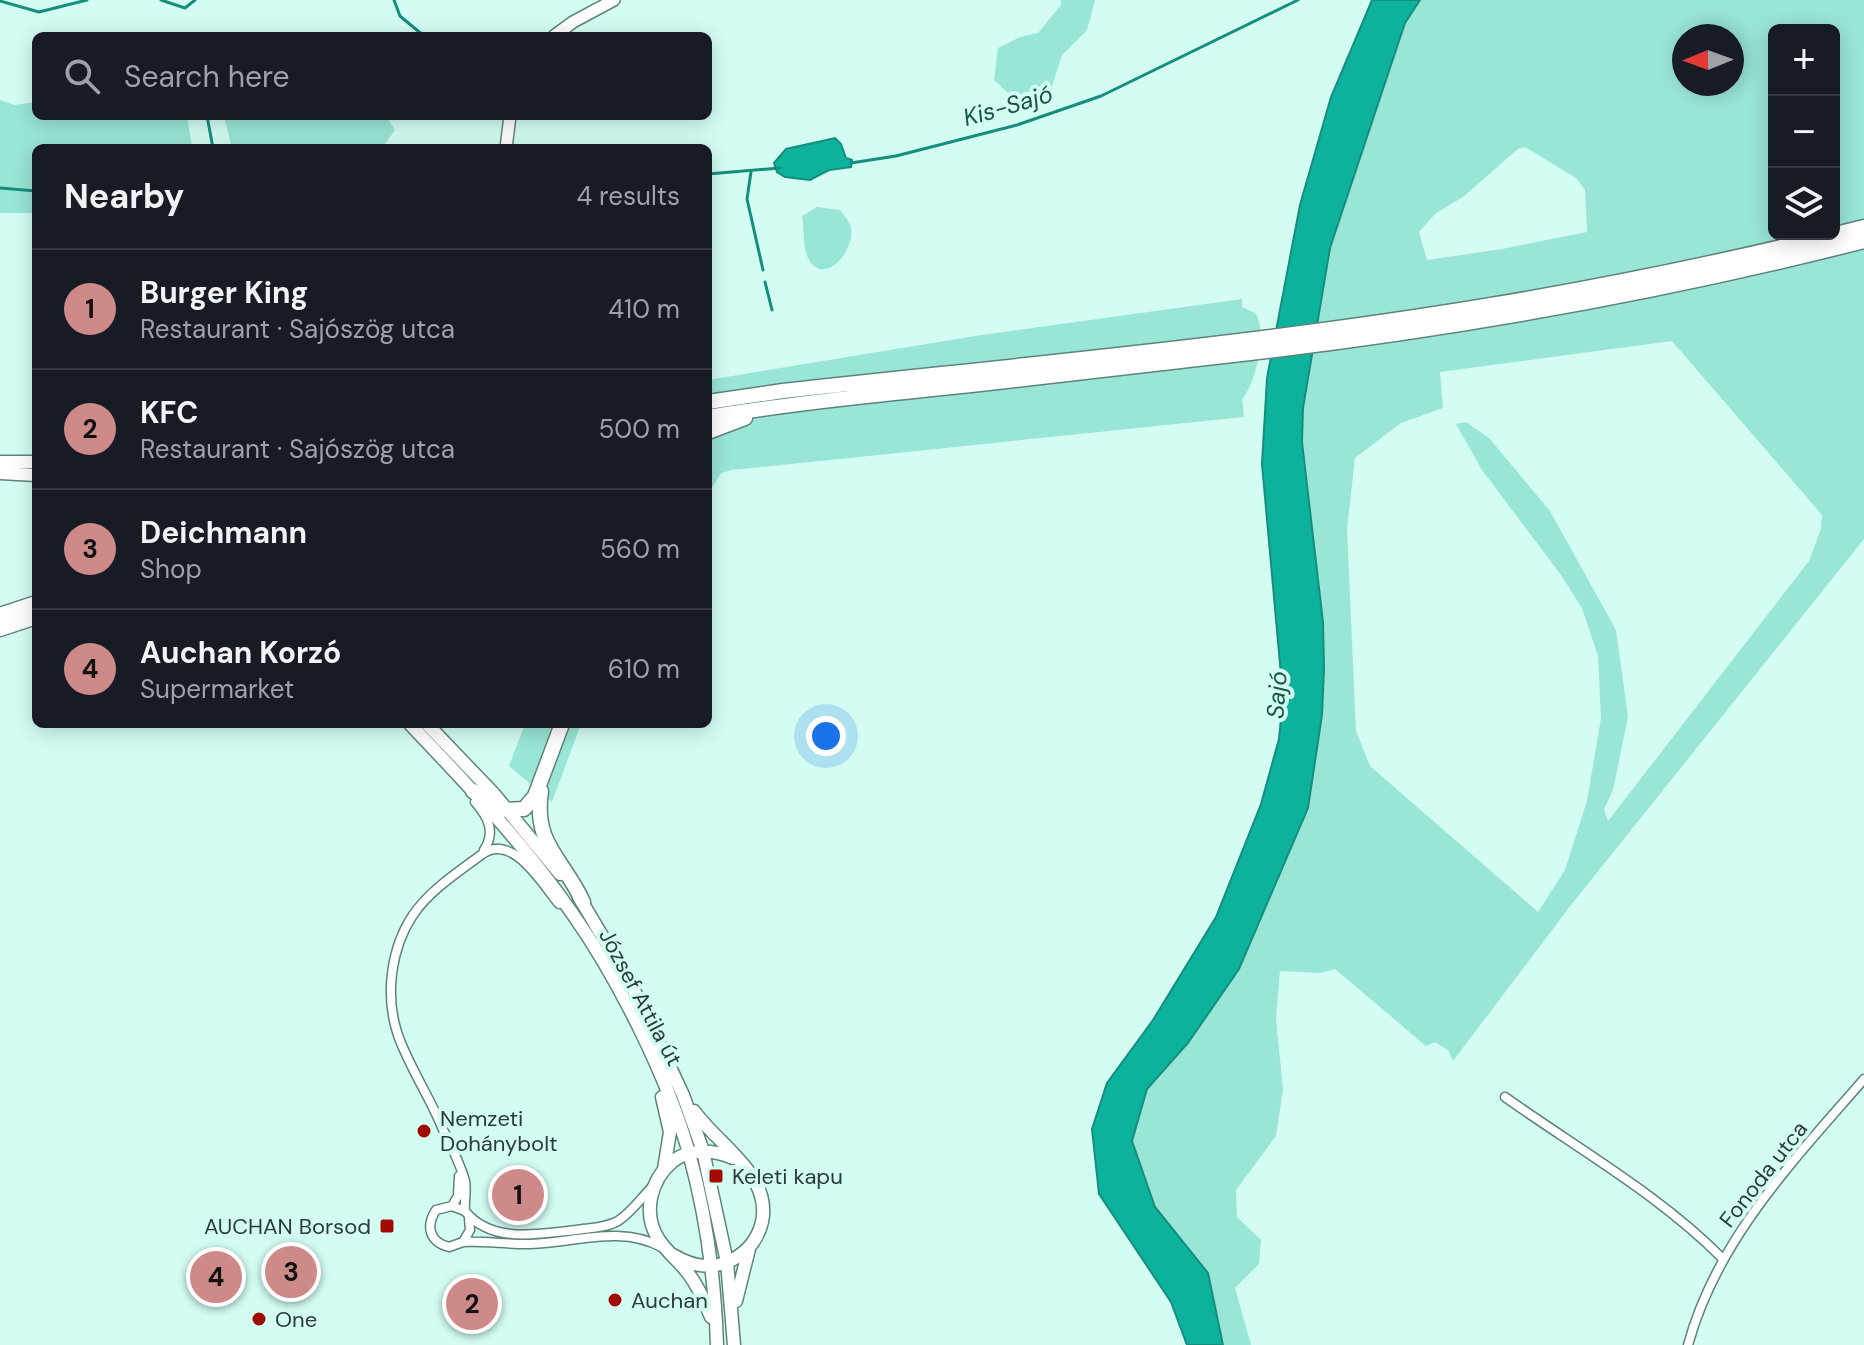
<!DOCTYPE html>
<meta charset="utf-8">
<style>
body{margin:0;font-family:"DM Sans",sans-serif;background:#242831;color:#f1f3f6}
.controls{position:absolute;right:24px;top:24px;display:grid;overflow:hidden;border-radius:12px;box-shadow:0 4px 20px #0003}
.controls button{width:72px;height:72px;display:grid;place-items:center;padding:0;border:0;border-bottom:2px solid #363941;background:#171b24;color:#f1f3f6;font:40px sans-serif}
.compass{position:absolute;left:1672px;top:24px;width:72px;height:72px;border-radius:50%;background:#171b24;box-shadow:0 4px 20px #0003;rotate:269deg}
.you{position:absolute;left:826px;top:736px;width:28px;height:28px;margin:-20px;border:6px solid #fff;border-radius:50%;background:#1a73e8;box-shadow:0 0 0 12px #1a73e833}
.badge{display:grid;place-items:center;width:52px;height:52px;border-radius:50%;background:#cd8a89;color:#111;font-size:26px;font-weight:700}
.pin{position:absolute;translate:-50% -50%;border:4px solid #fff;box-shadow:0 2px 8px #0006}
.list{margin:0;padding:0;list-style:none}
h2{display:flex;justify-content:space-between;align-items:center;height:104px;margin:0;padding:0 32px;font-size:34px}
h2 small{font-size:26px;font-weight:400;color:#9ea1a6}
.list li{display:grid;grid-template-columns:52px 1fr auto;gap:24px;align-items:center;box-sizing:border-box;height:120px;padding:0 32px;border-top:2px solid #363941}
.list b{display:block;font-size:30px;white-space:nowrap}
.list p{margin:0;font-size:26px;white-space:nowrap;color:#9ea1a6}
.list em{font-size:26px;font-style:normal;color:#9ea1a6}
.icon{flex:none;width:44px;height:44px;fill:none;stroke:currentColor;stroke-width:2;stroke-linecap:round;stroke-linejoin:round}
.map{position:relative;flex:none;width:1864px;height:1345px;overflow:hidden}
.search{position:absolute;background:#171b24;box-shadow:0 4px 20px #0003;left:32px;top:32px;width:680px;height:88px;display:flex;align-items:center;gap:20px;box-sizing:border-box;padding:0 28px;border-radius:12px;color:#9ea1a6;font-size:30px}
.panel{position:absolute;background:#171b24;box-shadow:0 4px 20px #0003;left:32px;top:144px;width:680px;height:584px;border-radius:12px}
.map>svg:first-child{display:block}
.green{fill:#9ae6d6;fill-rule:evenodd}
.water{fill:#0db29c;stroke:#168e7e;stroke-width:2}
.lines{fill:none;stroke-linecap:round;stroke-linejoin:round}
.stream{stroke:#168e7e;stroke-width:3}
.street-casing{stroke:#5d847b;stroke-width:11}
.secondary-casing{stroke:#5d847b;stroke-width:14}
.primary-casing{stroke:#5d847b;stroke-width:15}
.highway-casing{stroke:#5d847b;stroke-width:17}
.street{stroke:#fff;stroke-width:8}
.secondary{stroke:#fff;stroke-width:11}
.primary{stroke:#fff;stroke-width:12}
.highway{stroke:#fff;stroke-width:14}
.poi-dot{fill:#a20a04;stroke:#d3fdf3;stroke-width:3}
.labels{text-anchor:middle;stroke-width:8;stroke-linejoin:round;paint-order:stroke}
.street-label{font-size:22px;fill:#2b3b38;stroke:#d3fdf3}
.poi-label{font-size:22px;fill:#2b3b38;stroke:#d3fdf3;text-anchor:start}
.water-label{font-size:24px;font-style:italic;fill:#1a5349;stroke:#d3fdf3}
</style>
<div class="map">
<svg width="1864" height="1345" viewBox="0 0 1864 1345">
<rect width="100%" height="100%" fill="#d3fdf3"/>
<path class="green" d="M1061,0h34l-8,30 -25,25 -10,31 -37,13 -21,-19 4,-32 22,-11 18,-4 23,-28z
M1420,0h444v539l-293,366 -118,156 -5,-11 -13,-8 -9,4 -91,-77 -15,4 -40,-2 -4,48 7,70 -7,47 -40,54 1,27 24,23 -2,24 -24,24 16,57h-28l-15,-72 -53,-66 -23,-66 15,-52 41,-46 134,-328 1,-93 -21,-180 1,-34 27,-160 75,-225zM1774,30h60v204h-60zM1684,36h48v48h-48zM1525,147l51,31 9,12 2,42 -85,17 -75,11 -8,-28 17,-19 27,-16 55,-48zM1672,341l150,174 -1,14 -12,32 -201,260 -4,-12 9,-19 15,-73 -12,-87 -66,-119 -61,-73 -23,-16 -10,2 26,46 79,105 21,33 16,48 3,62 -14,83 -22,69 -27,42 -168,-146 -14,-35 -9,-202 8,-71 46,-35 42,-15 -3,-36z
M0,100l15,5 21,-3v14h151l5,30 -1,2h-155v65h-36z
M224,116h162l9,14 -13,18h-150z
M817,207l23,3c4,5 9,11 11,17 5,24 -29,63 -44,29 -4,-11 -3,-28 -5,-40z
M1242,299v8l13,6c13,17 1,71 -13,86l2,18 -512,53 -11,3 -13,21v-114l267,-44z
M525,724h56l-29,78 -43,-36z"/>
<path class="water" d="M1372,0h48l-15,23 -75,225 -27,160 -1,34 21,180 1,47 -2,46 -14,93 -69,161 -51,74 -41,46 -15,52 23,66 53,66 15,72h-36l-16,-43 -72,-108 -7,-65 15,-46 46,-63 63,-103 45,-113 18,-65 4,-42 -21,-233 5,-86 33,-173 31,-108z
M835,138l6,6 5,14 6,2 -1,7 -22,3 -19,10 -25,-3 -8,-5 -3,-9 12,-14z"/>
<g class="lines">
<path class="stream" d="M161,0l24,8
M394,0l6,16 24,20
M0,1l39,11 48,-12
M185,8l10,-8
M207,116l6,32
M851,163l45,-7 121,-31 84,-29 197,-96
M751,172l-4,27 16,71
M708,174l72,-6
M0,188l36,3
M765,282l7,28"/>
<g class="street-casing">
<path id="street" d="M475,802c13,15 21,30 9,48
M559,904c-17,-20 -47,-73 -78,-49 -23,17 -52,36 -68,60 -22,33 -28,79 -16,117 9,29 32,64 44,93 8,18 19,37 24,56 2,10 -1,21 0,30 26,33 74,23 111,19 13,-2 30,-2 42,-9 13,-8 24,-24 35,-35
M1505,1097c73,52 155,98 218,162
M452,1206l6,-10 1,-20
M465,1211l-13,-5 -16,4c-11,17 -6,32 13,37l14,-5c21,-1 41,2 63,2 45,0 94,-20 135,3
M463,1242l7,-12 -1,-12
M1688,1345c29,-106 106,-185 176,-266"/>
</g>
<g class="secondary-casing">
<path id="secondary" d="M554,36l19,-14 41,-22
M506,148l4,-32"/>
</g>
<g class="primary-casing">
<path id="primary" d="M0,462h36
M0,473l36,2
M410,724c57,60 115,121 162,189 46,65 95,163 117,240 17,61 26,129 28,192
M427,724l67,70 66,80
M579,897l53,89 51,109 20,56 24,111 7,83
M662,1097l8,35 -6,37
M673,1255c18,11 39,15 59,5 15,-8 26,-21 30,-38 10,-47 -43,-76 -68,-111
M736,1301l13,-52
M711,1317c-6,-15 -13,-31 -23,-44 -9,-12 -21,-21 -29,-33 -17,-26 -9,-60 14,-79 17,-13 41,-11 60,-3"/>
</g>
<g class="highway-casing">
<path id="highway" d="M708,402l75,-11c236,-26 474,-47 708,-86 125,-21 250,-47 373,-78
M708,417c87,-14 175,-23 263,-32 90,-10 180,-20 270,-31 209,-24 419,-61 623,-113
M708,432l37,-14
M0,615l36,-12
M0,629l36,-12
M473,791l27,19 24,-1 11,-13 27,-72
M541,791c-8,54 22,67 42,111"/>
</g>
<use href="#street" class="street"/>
<use href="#secondary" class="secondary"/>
<use href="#primary" class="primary"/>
<use href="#highway" class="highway"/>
</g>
<g class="poi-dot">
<circle cx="424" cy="1131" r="8"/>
<rect x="708" y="1168" width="16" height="16" rx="4"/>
<rect x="379" y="1218" width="16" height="16" rx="4"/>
<circle cx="615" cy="1300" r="8"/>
<circle cx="259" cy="1319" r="8"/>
</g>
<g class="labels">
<g class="street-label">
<text transform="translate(641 997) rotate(62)" y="8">József Attila út</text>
<text transform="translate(1763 1174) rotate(-52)" y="8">Fonoda utca</text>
</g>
<g class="poi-label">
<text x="440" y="1126">Nemzeti<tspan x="440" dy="25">Dohánybolt</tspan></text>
<text x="732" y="1184">Keleti kapu</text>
<text x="371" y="1234" text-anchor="end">AUCHAN Borsod</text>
<text x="631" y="1308">Auchan</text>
<text x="275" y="1327">One</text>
</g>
<g class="water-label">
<text transform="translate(1008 106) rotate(-16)" y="8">Kis-Sajó</text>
<text transform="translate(1277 695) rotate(-86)" y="8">Sajó</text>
</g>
</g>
</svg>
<div class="controls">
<button>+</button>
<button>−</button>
<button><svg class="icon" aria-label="layers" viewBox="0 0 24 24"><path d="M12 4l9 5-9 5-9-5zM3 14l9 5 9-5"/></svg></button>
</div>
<svg class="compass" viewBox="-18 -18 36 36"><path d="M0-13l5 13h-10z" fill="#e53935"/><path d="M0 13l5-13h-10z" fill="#9ea1a6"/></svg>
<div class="you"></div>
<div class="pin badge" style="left:518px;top:1195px">1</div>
<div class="pin badge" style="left:472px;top:1304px">2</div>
<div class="pin badge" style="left:291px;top:1272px">3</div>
<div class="pin badge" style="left:216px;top:1277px">4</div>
<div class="search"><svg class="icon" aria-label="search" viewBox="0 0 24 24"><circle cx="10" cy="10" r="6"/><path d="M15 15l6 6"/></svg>Search here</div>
<section class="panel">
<h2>Nearby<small>4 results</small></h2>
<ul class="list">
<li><span class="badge">1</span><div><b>Burger King</b><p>Restaurant · Sajószög utca</p></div><em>410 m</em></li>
<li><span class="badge">2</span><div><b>KFC</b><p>Restaurant · Sajószög utca</p></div><em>500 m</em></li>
<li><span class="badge">3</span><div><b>Deichmann</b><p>Shop</p></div><em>560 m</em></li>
<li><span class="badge">4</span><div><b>Auchan Korzó</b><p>Supermarket</p></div><em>610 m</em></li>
</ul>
</section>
</div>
